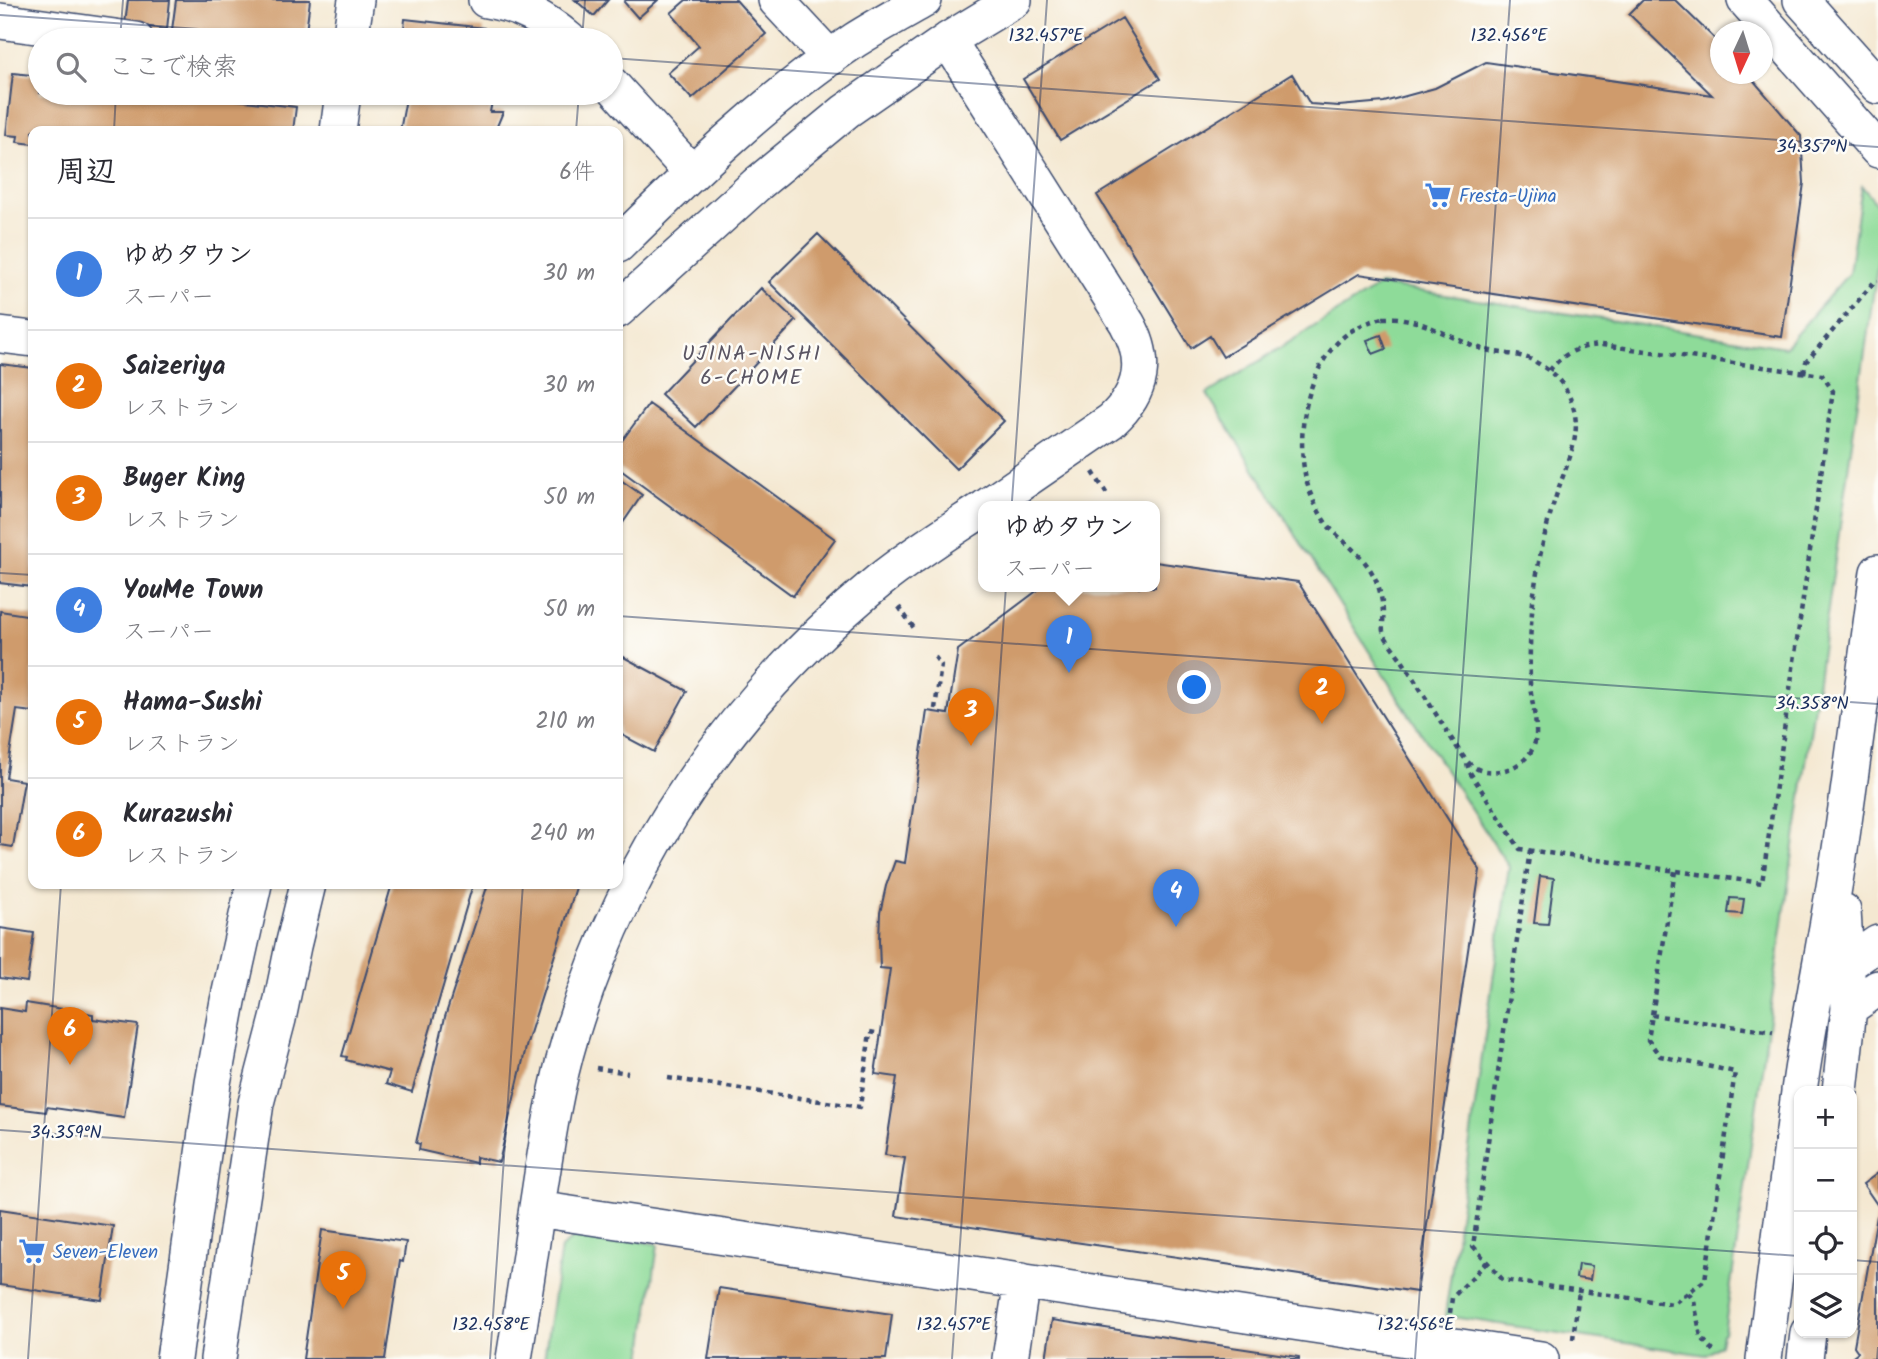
<!DOCTYPE html>
<html lang="ja">
<meta charset="utf-8">
<style>
body{margin:0;font-family:Kalam,"Klee One",sans-serif;background:#f2f2f3;color:#2b2b33}
.controls{position:absolute;right:21px;bottom:21px;display:grid;overflow:hidden;border-radius:14px;box-shadow:0 2px 5px #0004}
.controls button{width:63px;height:63px;display:grid;place-items:center;padding:0;border:0;border-bottom:2px solid #e1e1e2;background:#fff;color:#2b2b33;font:35px sans-serif}
.compass{position:absolute;left:1710px;top:21px;width:63px;height:63px;border-radius:50%;background:#fff;box-shadow:0 2px 5px #0004;rotate:184deg}
.you{position:absolute;left:1195px;top:688px;width:24px;height:24px;margin:-18px;border:5px solid #fff;border-radius:50%;background:#1a73e8;box-shadow:0 0 0 10px #1a73e833}
.badge{display:grid;place-items:center;width:46px;height:46px;border-radius:50%;background:#d1495b;color:#fff;font-size:23px;font-weight:700}
.pin{position:absolute;translate:-50% -58px;filter:drop-shadow(0 2px 4px #0008)}
.pin::after{content:'';position:absolute;top:37px;width:24px;height:21px;background:inherit;clip-path:polygon(0 0,100% 0,50% 100%)}
.popup{position:absolute;left:978px;top:501px;width:182px;height:91px;box-sizing:border-box;display:grid;place-content:center;border-radius:14px;background:#fff;filter:drop-shadow(0 2px 5px #0005);font-size:23px;white-space:nowrap;color:#7c7c81}
.popup b{font-size:26px;color:#2b2b33}
.popup::after{content:'';position:absolute;left:50%;top:100%;margin-left:-14px;border:14px solid transparent;border-top-color:#fff}
.list{margin:0;padding:0;list-style:none}
h2{display:flex;justify-content:space-between;align-items:center;height:91px;margin:0;padding:0 28px;font-size:30px}
h2 small{font-size:23px;font-weight:400;color:#7c7c81}
.list li{display:grid;grid-template-columns:46px 1fr auto;gap:21px;align-items:center;box-sizing:border-box;height:112px;padding:0 28px;border-top:2px solid #e1e1e2}
.list b{display:block;font-size:26px;white-space:nowrap}
.list p{margin:0;font-size:23px;white-space:nowrap;color:#7c7c81}
.list em{font-size:23px;font-style:normal;color:#7c7c81}
.icon{flex:none;width:38px;height:38px;fill:none;stroke:currentColor;stroke-width:2;stroke-linecap:round;stroke-linejoin:round}
.map{position:relative;flex:none;width:1878px;height:1359px;overflow:hidden}
.search{position:absolute;background:#fff;box-shadow:0 2px 5px #0004;left:28px;top:28px;width:595px;height:77px;display:flex;align-items:center;gap:18px;box-sizing:border-box;padding:0 24px;border-radius:38px;color:#7c7c81;font-size:26px}
.panel{position:absolute;background:#fff;box-shadow:0 2px 5px #0004;left:28px;top:126px;width:595px;height:763px;border-radius:14px}
.map>svg:first-child{display:block}
.green{fill:#8edb99;stroke:#54857c;stroke-width:2}
.building{fill:#cf9b6c}
.lines{fill:none;stroke-linecap:round;stroke-linejoin:round}
.minor-casing{stroke:#3c4b6f;stroke-width:38}
.path{stroke:#3c4b6f;stroke-width:4.5;stroke-dasharray:5 5;stroke-linecap:butt}
.minor{stroke:#fff;stroke-width:35}
.ticks{fill:none;stroke:#1b2f5e;stroke-width:2;stroke-opacity:0.45}
.labels{text-anchor:middle;stroke-width:5;stroke-linejoin:round;paint-order:stroke}
.shop-label{font-size:19px;fill:#366cbe;stroke:#fdfcf7;text-anchor:start}
.neighbourhood-label{font-size:21px;letter-spacing:2px;fill:#5a5563;stroke:#fdfcf7}
.ticks-label{font-size:18px;text-anchor:middle;fill:#1b2f5e;stroke:#fdfcf7;stroke-width:5;stroke-linejoin:round;paint-order:stroke}
</style>
<div class="map">
<svg width="1878" height="1359" viewBox="0 0 1878 1359">
<rect width="100%" height="100%" fill="#fdfcf7"/>
<filter id="ink" filterUnits="userSpaceOnUse"><feTurbulence type="fractalNoise" baseFrequency=".0143" numOctaves="2"/><feDisplacementMap in="SourceGraphic" scale="14" xChannelSelector="R" yChannelSelector="G"/><feConvolveMatrix kernelMatrix="1 2 1 2 8 2 1 2 1" color-interpolation-filters="sRGB"/></filter>
<filter id="wash" filterUnits="userSpaceOnUse"><feTurbulence type="fractalNoise" baseFrequency=".00686" numOctaves="4" result="noise"/><feDisplacementMap in="SourceGraphic" scale="28" xChannelSelector="R" yChannelSelector="G"/><feGaussianBlur stdDeviation="1.57" result="paint"/><feColorMatrix in="noise" values="0 0 0 0 0 0 0 0 0 0 0 0 0 0 0 0 0 1.4 0 .05"/><feComposite in="paint" operator="in"/></filter>
<g filter="url(#wash)">
<rect width="100%" height="100%" fill="#f4e8d1"/>
<path class="green" d="M1862,186l16,20v55l-154,1072 -2,1 -2,11 -14,10 -261,-39 64,-449 -110,-168 -192,-305 173,-109 405,62 64,-74z
M580,1233l78,11 -16,115h-98l17,-111z"/>
<g id="blocks">
<path class="building" d="M128,0h42l-3,29 -42,-5z
M176,0h134l-5,40h-49l-84,-10z
M575,0h33l-14,16z
M626,0h32l-20,18 -14,-16z
M686,0h50l30,34 -74,65 -24,-26 31,-27 -28,-33z
M1643,0h32l45,44v30h28l53,62 3,47 -22,154 -423,-63 -136,83 -13,-21 -19,12 -94,-153 195,-121 18,30 29,2 45,-4 51,-14 51,-26 226,33 -83,-81z
M1122,18l38,61 -100,61 -37,-61z
M405,19l79,9 -1,10 5,1 -1,1h-84z
M13,73l27,3v17h135l121,14 -3,24h-260v13l-16,-2 1,-6 -12,-1z
M407,93h24l61,8 -2,11h13l-8,19h-95z
M818,234l186,187 -48,48 -187,-187z
M761,288l35,33 -100,106 -35,-33z
M1381,335l5,14 -13,5 -6,-14z
M0,364l33,4v219l-33,-4z
M649,404l186,135 -42,57 -175,-128v-22z
M618,478l24,17 -24,35z
M1155,562l143,20 182,288 -63,422 -521,-76 9,-58 -20,-3 12,-78 -22,-3 15,-105 -10,-1 -1,-28 1,-27 6,-27 9,-25 10,2 22,-152 21,3 10,-64 84,-63h113z
M0,611l33,5v96l-16,-2 -11,68 18,3 -11,66 -13,-2z
M618,654l69,37 -33,61 -36,-19z
M1540,876l14,2 -6,46 -14,-1z
M392,884h81l-61,208 -26,-8 4,-12 -44,-12 1,-3 -5,-1z
M488,884h89l-50,159 -28,119 -23,-5v6l-57,-13 1,-6 -4,-1 29,-126z
M1730,898l14,1 -2,15 -14,-1z
M0,928l34,5 -7,49 -27,-4z
M26,1003l67,11v5l45,6 -14,93 -77,-11 -1,5 -46,-6v-98l25,4z
M1878,1173v33l-15,-22z
M0,1209l113,17 -11,74 -102,-15z
M1877,1216h1v143h-29l9,-7 -4,-6z
M322,1230l84,12 -3,20 -3,-1 -15,98h-82z
M1578,1264l14,2 -2,14 -14,-2z
M719,1288l173,26 -6,45h-178z
M1052,1320l247,37v2h-253z"/>
</g>
</g>
<g filter="url(#ink)">
<use href="#blocks" fill-opacity="0" stroke="#3c4b6f" stroke-width="2"/>
<g class="lines">
<g class="minor-casing">
<path id="minor" d="M486,0c33,5 58,18 83,40
M776,0l54,58
M1745,0l133,150
M1801,0l77,86
M0,21l136,19
M350,40l6,-40
M948,40l179,283c21,37 16,69 -16,98l-125,86
M611,84l80,88
M338,131l5,-38
M618,245c74,-73 149,-146 237,-205 22,-14 46,-27 69,-40
M618,310l138,-125 90,-74 102,-71 66,-40
M0,335l33,4
M1843,911l6,97
M1829,977l49,-34
M1799,1091c11,-79 28,-156 40,-235 14,-94 26,-189 39,-284
M1840,1091l9,-83 29,-20
M537,1209l1004,150
M174,1359l39,-276 15,-82 26,-117
M218,1359l38,-256 22,-84 15,-73 15,-62
M514,1359c8,-51 16,-101 23,-152 9,-58 17,-116 34,-172 55,-181 161,-334 308,-454 32,-26 69,-49 104,-72
M1010,1359l12,-78
M1764,1359l35,-267
M1805,1359l3,-26"/>
</g>
<path class="path" d="M1383,318c7,0 14,-1 21,1 27,5 52,22 79,30 15,5 32,4 47,10 14,7 28,17 36,31 22,39 2,68 -10,106 -7,21 -13,44 -17,66 -8,41 -10,81 -9,122 1,16 9,44 5,58 -6,23 -33,34 -55,28 -9,-3 -14,-10 -20,-18 -19,-30 -38,-60 -57,-90 -5,-8 -18,-23 -20,-31 -1,-5 1,-12 0,-16 0,-12 -3,-26 -8,-37 -12,-23 -25,-30 -42,-47 -8,-7 -13,-18 -18,-27 -24,-47 -14,-128 26,-165 12,-11 26,-17 42,-21z
M1804,373l2,-11 68,-80 4,-1
M1093,472l15,24
M899,607l17,24
M935,709l6,-44 -6,-8
M1467,763l2,8 51,78 242,34 71,-492 -11,-16 -220,-30c-23,1 -39,8 -53,26
M1530,850l-57,396 30,34 170,24 32,-24 30,-208 -75,-16 -12,-16 27,-169
M1652,1015l121,17
M596,1068l32,5
M668,1078l192,29 10,-75 11,2
M1688,1293l6,8 7,36 15,17
M1450,1313l2,-15 35,-36
M1573,1339l6,-48"/>
<use href="#minor" class="minor"/>
</g>
</g>
<path class="ticks" d="M0,15l356,25M120,40l3,-40M582,40l3,-40M611,58l1267,89M114,131l2,-38M576,131l3,-38M0,573l33,2M618,616l1260,88M0,1130l1799,126M1852,1260l26,2M28,1359l33,-475M490,1359l33,-475M952,1359l95,-1359M1415,1359l95,-1359M1877,1359l1,-12"/>
<defs>
<g id="supermarket-bare" transform="scale(2.1)"><path d="M-6-5.5h2.5l.6 2H6L4.5 2H-2.5L-4.4-4H-6ZM-1.5 3.2a1.3 1.3 0 1 0 .1 0ZM3 3.2a1.3 1.3 0 1 0 .1 0Z" fill="#3f7fe0" stroke="#fdfcf7" stroke-width="2.5" paint-order="stroke"/></g>
</defs>
<g fill-rule="evenodd">
<use href="#supermarket-bare" x="1438" y="195"/>
<use href="#supermarket-bare" x="32" y="1251"/>
</g>
<g class="labels">
<g class="shop-label">
<text x="1459" y="202">Fresta-Ujina</text>
<text x="53" y="1258">Seven-Eleven</text>
</g>
<g class="neighbourhood-label">
<text x="752" y="360">UJINA-NISHI<tspan x="752" dy="24">6-CHOME</tspan></text>
</g>
</g>
<g class="ticks-label">
<text x="1046" y="41">132.457°E</text>
<text x="1509" y="41">132.456°E</text>
<text x="1812" y="152">34.357°N</text>
<text x="1812" y="709">34.358°N</text>
<text x="66" y="1138">34.359°N</text>
<text x="491" y="1330">132.458°E</text>
<text x="954" y="1330">132.457°E</text>
<text x="1416" y="1330">132.456°E</text>
</g>
</svg>
<div class="controls">
<button>+</button>
<button>−</button>
<button><svg class="icon" aria-label="locate" viewBox="0 0 24 24"><circle cx="12" cy="12" r="6"/><path d="M12 2v4M12 18v4M2 12h4M18 12h4"/></svg></button>
<button><svg class="icon" aria-label="layers" viewBox="0 0 24 24"><path d="M12 4l9 5-9 5-9-5zM3 14l9 5 9-5"/></svg></button>
</div>
<svg class="compass" viewBox="-18 -18 36 36"><path d="M0-13l5 13h-10z" fill="#e53935"/><path d="M0 13l5-13h-10z" fill="#7c7c81"/></svg>
<div class="you"></div>
<div class="pin badge" style="left:1069px;top:673px;background:#3f7fe0">1</div>
<div class="popup"><b>ゆめタウン</b>スーパー</div>
<div class="pin badge" style="left:1322px;top:724px;background:#e8710a">2</div>
<div class="pin badge" style="left:971px;top:746px;background:#e8710a">3</div>
<div class="pin badge" style="left:1176px;top:927px;background:#3f7fe0">4</div>
<div class="pin badge" style="left:343px;top:1309px;background:#e8710a">5</div>
<div class="pin badge" style="left:70px;top:1065px;background:#e8710a">6</div>
<div class="search"><svg class="icon" aria-label="search" viewBox="0 0 24 24"><circle cx="10" cy="10" r="6"/><path d="M15 15l6 6"/></svg>ここで検索</div>
<section class="panel">
<h2>周辺<small>6件</small></h2>
<ul class="list">
<li><span class="badge" style="background:#3f7fe0">1</span><div><b>ゆめタウン</b><p>スーパー</p></div><em>30 m</em></li>
<li><span class="badge" style="background:#e8710a">2</span><div><b>Saizeriya</b><p>レストラン</p></div><em>30 m</em></li>
<li><span class="badge" style="background:#e8710a">3</span><div><b>Buger King</b><p>レストラン</p></div><em>50 m</em></li>
<li><span class="badge" style="background:#3f7fe0">4</span><div><b>YouMe Town</b><p>スーパー</p></div><em>50 m</em></li>
<li><span class="badge" style="background:#e8710a">5</span><div><b>Hama-Sushi</b><p>レストラン</p></div><em>210 m</em></li>
<li><span class="badge" style="background:#e8710a">6</span><div><b>Kurazushi</b><p>レストラン</p></div><em>240 m</em></li>
</ul>
</section>
</div>
